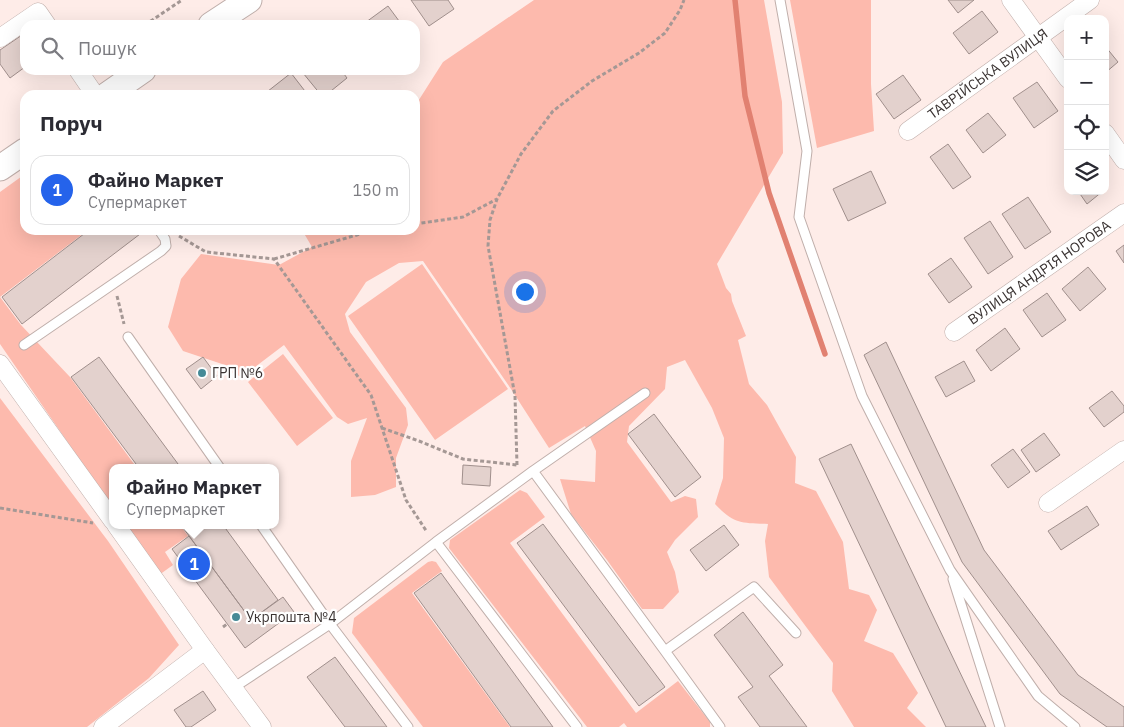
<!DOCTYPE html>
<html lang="uk">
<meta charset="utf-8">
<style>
body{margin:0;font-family:"IBM Plex Sans",sans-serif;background:#f2f2f3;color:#2b2b33}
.controls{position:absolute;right:15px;top:15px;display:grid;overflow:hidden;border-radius:10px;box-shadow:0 5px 20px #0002}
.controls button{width:45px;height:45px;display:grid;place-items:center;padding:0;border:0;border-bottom:1px solid #e1e1e2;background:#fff;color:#2b2b33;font:25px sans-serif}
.you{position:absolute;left:524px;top:291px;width:18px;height:18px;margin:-12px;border:4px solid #fff;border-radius:50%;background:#1a73e8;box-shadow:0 0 0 8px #1a73e833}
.badge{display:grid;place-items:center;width:32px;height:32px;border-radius:50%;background:#2563eb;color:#fff;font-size:16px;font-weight:700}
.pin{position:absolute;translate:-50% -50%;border:2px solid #fff;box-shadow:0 1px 5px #0006}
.popup{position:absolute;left:109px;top:464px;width:170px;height:65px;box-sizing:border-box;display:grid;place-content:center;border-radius:10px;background:#fff;filter:drop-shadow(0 1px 4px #0005);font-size:16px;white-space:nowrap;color:#7c7c81}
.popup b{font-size:19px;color:#2b2b33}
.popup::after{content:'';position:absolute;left:50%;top:100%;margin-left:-10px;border:10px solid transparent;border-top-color:#fff}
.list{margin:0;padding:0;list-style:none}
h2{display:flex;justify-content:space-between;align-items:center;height:65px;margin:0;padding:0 20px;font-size:21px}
h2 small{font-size:16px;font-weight:400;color:#7c7c81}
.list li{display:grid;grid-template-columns:32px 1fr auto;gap:15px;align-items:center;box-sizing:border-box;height:70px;margin:0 10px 10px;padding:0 10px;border:1px solid #e1e1e2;border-radius:15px}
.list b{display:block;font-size:19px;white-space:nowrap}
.list p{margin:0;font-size:16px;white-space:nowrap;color:#7c7c81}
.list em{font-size:16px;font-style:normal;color:#7c7c81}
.icon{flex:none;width:28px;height:28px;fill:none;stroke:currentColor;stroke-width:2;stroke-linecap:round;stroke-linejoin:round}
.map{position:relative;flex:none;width:1124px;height:727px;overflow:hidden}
.search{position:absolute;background:#fff;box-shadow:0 5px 20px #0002;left:20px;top:20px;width:400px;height:55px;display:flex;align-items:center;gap:12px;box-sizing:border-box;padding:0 18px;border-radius:15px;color:#7c7c81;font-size:19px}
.panel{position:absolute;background:#fff;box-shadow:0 5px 20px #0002;left:20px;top:90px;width:400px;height:145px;border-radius:15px}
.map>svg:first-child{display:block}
.green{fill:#fdbaad}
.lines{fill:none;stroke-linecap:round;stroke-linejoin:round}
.stream{stroke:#e18171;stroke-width:5.5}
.building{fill:#e3d1cd;stroke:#a08f8c}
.lane-casing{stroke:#c0afab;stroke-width:11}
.street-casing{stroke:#c0afab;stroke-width:19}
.secondary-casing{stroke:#c0afab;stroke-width:27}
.path{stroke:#a59895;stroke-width:3;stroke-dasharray:4 2.5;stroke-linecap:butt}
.lane{stroke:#fff;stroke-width:9}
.street{stroke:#fff;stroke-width:18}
.secondary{stroke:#fff;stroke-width:25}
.poi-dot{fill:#458a97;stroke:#fefefe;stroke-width:2}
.labels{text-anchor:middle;stroke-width:4.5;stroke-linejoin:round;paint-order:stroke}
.street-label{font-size:14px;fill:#393231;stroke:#fefefe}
.poi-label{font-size:14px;fill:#393231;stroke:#fefefe;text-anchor:start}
</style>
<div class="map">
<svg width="1124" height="727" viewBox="0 0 1124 727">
<rect width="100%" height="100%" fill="#feece8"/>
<path class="green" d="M534,0h230l18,102 1,51 -66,111 9,24 5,6 1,7 14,35 -8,4 11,44 18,21 29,52 -1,26 21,8 27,51 6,47 20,6 8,15 -13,31 29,12 25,40 -11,15 19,19h-72l-22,-36 1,-28 -64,-86 -4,-36 3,-17c-27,-1 -34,0 -53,-20l8,-26 1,-40 -12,-30 -27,-48 -18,7 -2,22 -36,37 -2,16 44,60 14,-6 11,3 2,18 -23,23 -8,12 8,20 4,20 -16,17h-21l-35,-49 -36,-46 -11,-35 35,3 1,-31 -11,-25 -36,22 -38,-59 -88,-128 -24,2 -33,19 -21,32 5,18 56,76 2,17 -12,33v29l-21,8 -24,2v-36l16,-43 -19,6 -11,-7 -53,-72 -42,32 -10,-4 -7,-8 -42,-14 -15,-24 13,-48 20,-25 78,11 33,-18 -10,-17h113v-124l28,-44z
M790,0h81v84l3,47 -57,17z
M25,174v56h63l-88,67 21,28 49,52 67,91h-24v40l-113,-164v-152z
M422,264l86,125 -73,51 -87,-124z
M283,354l50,64 -36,28 -49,-64z
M0,398l108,143 71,104 -30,33 -62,49h-87z
M520,490l7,3 18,24 -35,26 126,170 42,-32 32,41v5h-83l-3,-4 -5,4h-32l-138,-179 1,-8z
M125,525h55l8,11 -23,16 8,13 -14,10z
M432,561l4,1 6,9 -30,22 98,134h-87l-71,-94 2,-15 74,-56z"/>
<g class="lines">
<path class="stream" d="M735,0l10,96 24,97 56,161"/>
</g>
<path class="building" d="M411,0h37l6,9 -25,17z
M948,0h26l-16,13z
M388,6l14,19h-40z
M982,11l16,21 -29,22 -16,-21z
M25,33v34l-15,11 -10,-14v-14z
M1105,46l13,16 -13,11z
M307,70h34l6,8 -21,17h-5l-18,-22z
M291,73l17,22h-45z
M903,75l18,25 -27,19 -18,-25z
M1037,82l21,29 -24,17 -21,-30z
M988,113l18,22 -23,18 -17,-23z
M948,144l23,33 -18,12 -23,-32z
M871,171l15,32 -38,18 -15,-32z
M1078,191h25l-16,13z
M1028,197l23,35 -26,17 -23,-35z
M990,221l23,36 -25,17 -24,-36z
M89,230h54l1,1 -122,93 -20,-27z
M1124,245v18l-8,-12z
M951,258l21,29 -23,16 -21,-29z
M1088,267l18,22 -26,22 -18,-22z
M1047,293l19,27 -24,17 -19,-27z
M1005,328l15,21 -29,22 -15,-21z
M886,342l98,208 94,125 46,32v20h-17l-47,-33 -98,-132 -98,-207z
M99,357l82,111h-42l-68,-91z
M203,357l14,19 -16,13 -15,-20z
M964,361l11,20 -29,16 -11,-20z
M1112,391l12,15v6l-20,15 -15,-19z
M654,414l47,63 -26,20 -47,-63z
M1044,433l16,22 -24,17 -15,-22z
M851,444l135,283h-40l-127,-268z
M1013,449l17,23 -22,16 -17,-23z
M463,465l28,2 -1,19 -28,-2z
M1087,506l12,19 -38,25 -13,-19z
M543,524l122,163 -26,19 -122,-163z
M181,525h42l55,75 -27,20z
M724,525l15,20 -33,26 -16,-21z
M189,536l62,84 32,-23 11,15 -49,36 -73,-99z
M441,573l112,154h-42l-97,-134z
M743,612l40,53 -14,11 38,51h-47l-22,-30 15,-10 -39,-52z
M335,657l52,70h-42l-38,-50z
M203,691l13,19 -25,17h-5l-12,-17z"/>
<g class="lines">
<g class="lane-casing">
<path id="lane" d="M780,0l27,151 -8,66 63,179 88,174 88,126 37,31
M128,337l92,131
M24,345l137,-94 5,-5 -1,-7 -6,-9
M533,471l112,-78
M261,525l69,99 78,103
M436,542l141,185
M953,579l47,148
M233,688l97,-64 106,-82 97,-71 132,180
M720,727l-55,-76 89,-64 42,46"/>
</g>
<g class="street-casing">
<g id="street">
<path d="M1011,0l57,79"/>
<path d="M0,38l38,-26 9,13"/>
<path d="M78,70l17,25"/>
<path id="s1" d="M908,131l182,-131"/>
<path d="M1105,133l19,27"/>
<path id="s2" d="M954,332l170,-119"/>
<path d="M0,364l113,157"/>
<path d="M1048,503l76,-53"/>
<path d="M116,525l89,125 57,77"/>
<path d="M103,727l102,-77"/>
</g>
</g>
<g class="secondary-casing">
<path id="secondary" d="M211,25l38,-25
M107,95l36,-25
M0,168l25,-17"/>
</g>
<path class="path" d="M145,25l37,-25
M415,224l48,-7 34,-18
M179,236l27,16 68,7 97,136 35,105 21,32
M274,259l100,-29
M117,296l7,28
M382,428l37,13 44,18 54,6
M517,465l-2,-69 -27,-150 2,-26 7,-21 24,-45 32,-43 39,-30 47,-28 26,-20 15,-23 4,-10
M0,508l93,15
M182,571l4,-3
M223,627l4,-3"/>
<use href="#lane" class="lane"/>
<use href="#street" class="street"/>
<use href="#secondary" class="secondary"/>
</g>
<g class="poi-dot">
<circle cx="202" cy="373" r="5"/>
<circle cx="236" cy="617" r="5"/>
</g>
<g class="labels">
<g class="street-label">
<text dy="5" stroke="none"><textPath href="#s1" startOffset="98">ТАВРІЙСЬКА ВУЛИЦЯ</textPath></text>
<text dy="5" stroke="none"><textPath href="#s2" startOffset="104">ВУЛИЦЯ АНДРІЯ НОРОВА</textPath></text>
</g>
<g class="poi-label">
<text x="212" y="378">ГРП №6</text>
<text x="246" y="622">Укрпошта №4</text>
</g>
</g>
</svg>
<div class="controls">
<button>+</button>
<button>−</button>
<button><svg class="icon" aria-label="locate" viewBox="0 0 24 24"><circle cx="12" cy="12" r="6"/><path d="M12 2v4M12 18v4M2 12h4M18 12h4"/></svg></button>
<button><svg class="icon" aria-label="layers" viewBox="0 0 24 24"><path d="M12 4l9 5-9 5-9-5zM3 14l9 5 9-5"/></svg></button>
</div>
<div class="you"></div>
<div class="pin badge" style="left:194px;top:564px">1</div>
<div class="popup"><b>Файно Маркет</b>Супермаркет</div>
<div class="search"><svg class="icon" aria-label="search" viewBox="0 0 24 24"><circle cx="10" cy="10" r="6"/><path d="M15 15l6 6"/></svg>Пошук</div>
<section class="panel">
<h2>Поруч<small></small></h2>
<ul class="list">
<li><span class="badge">1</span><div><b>Файно Маркет</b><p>Супермаркет</p></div><em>150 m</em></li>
</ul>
</section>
</div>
